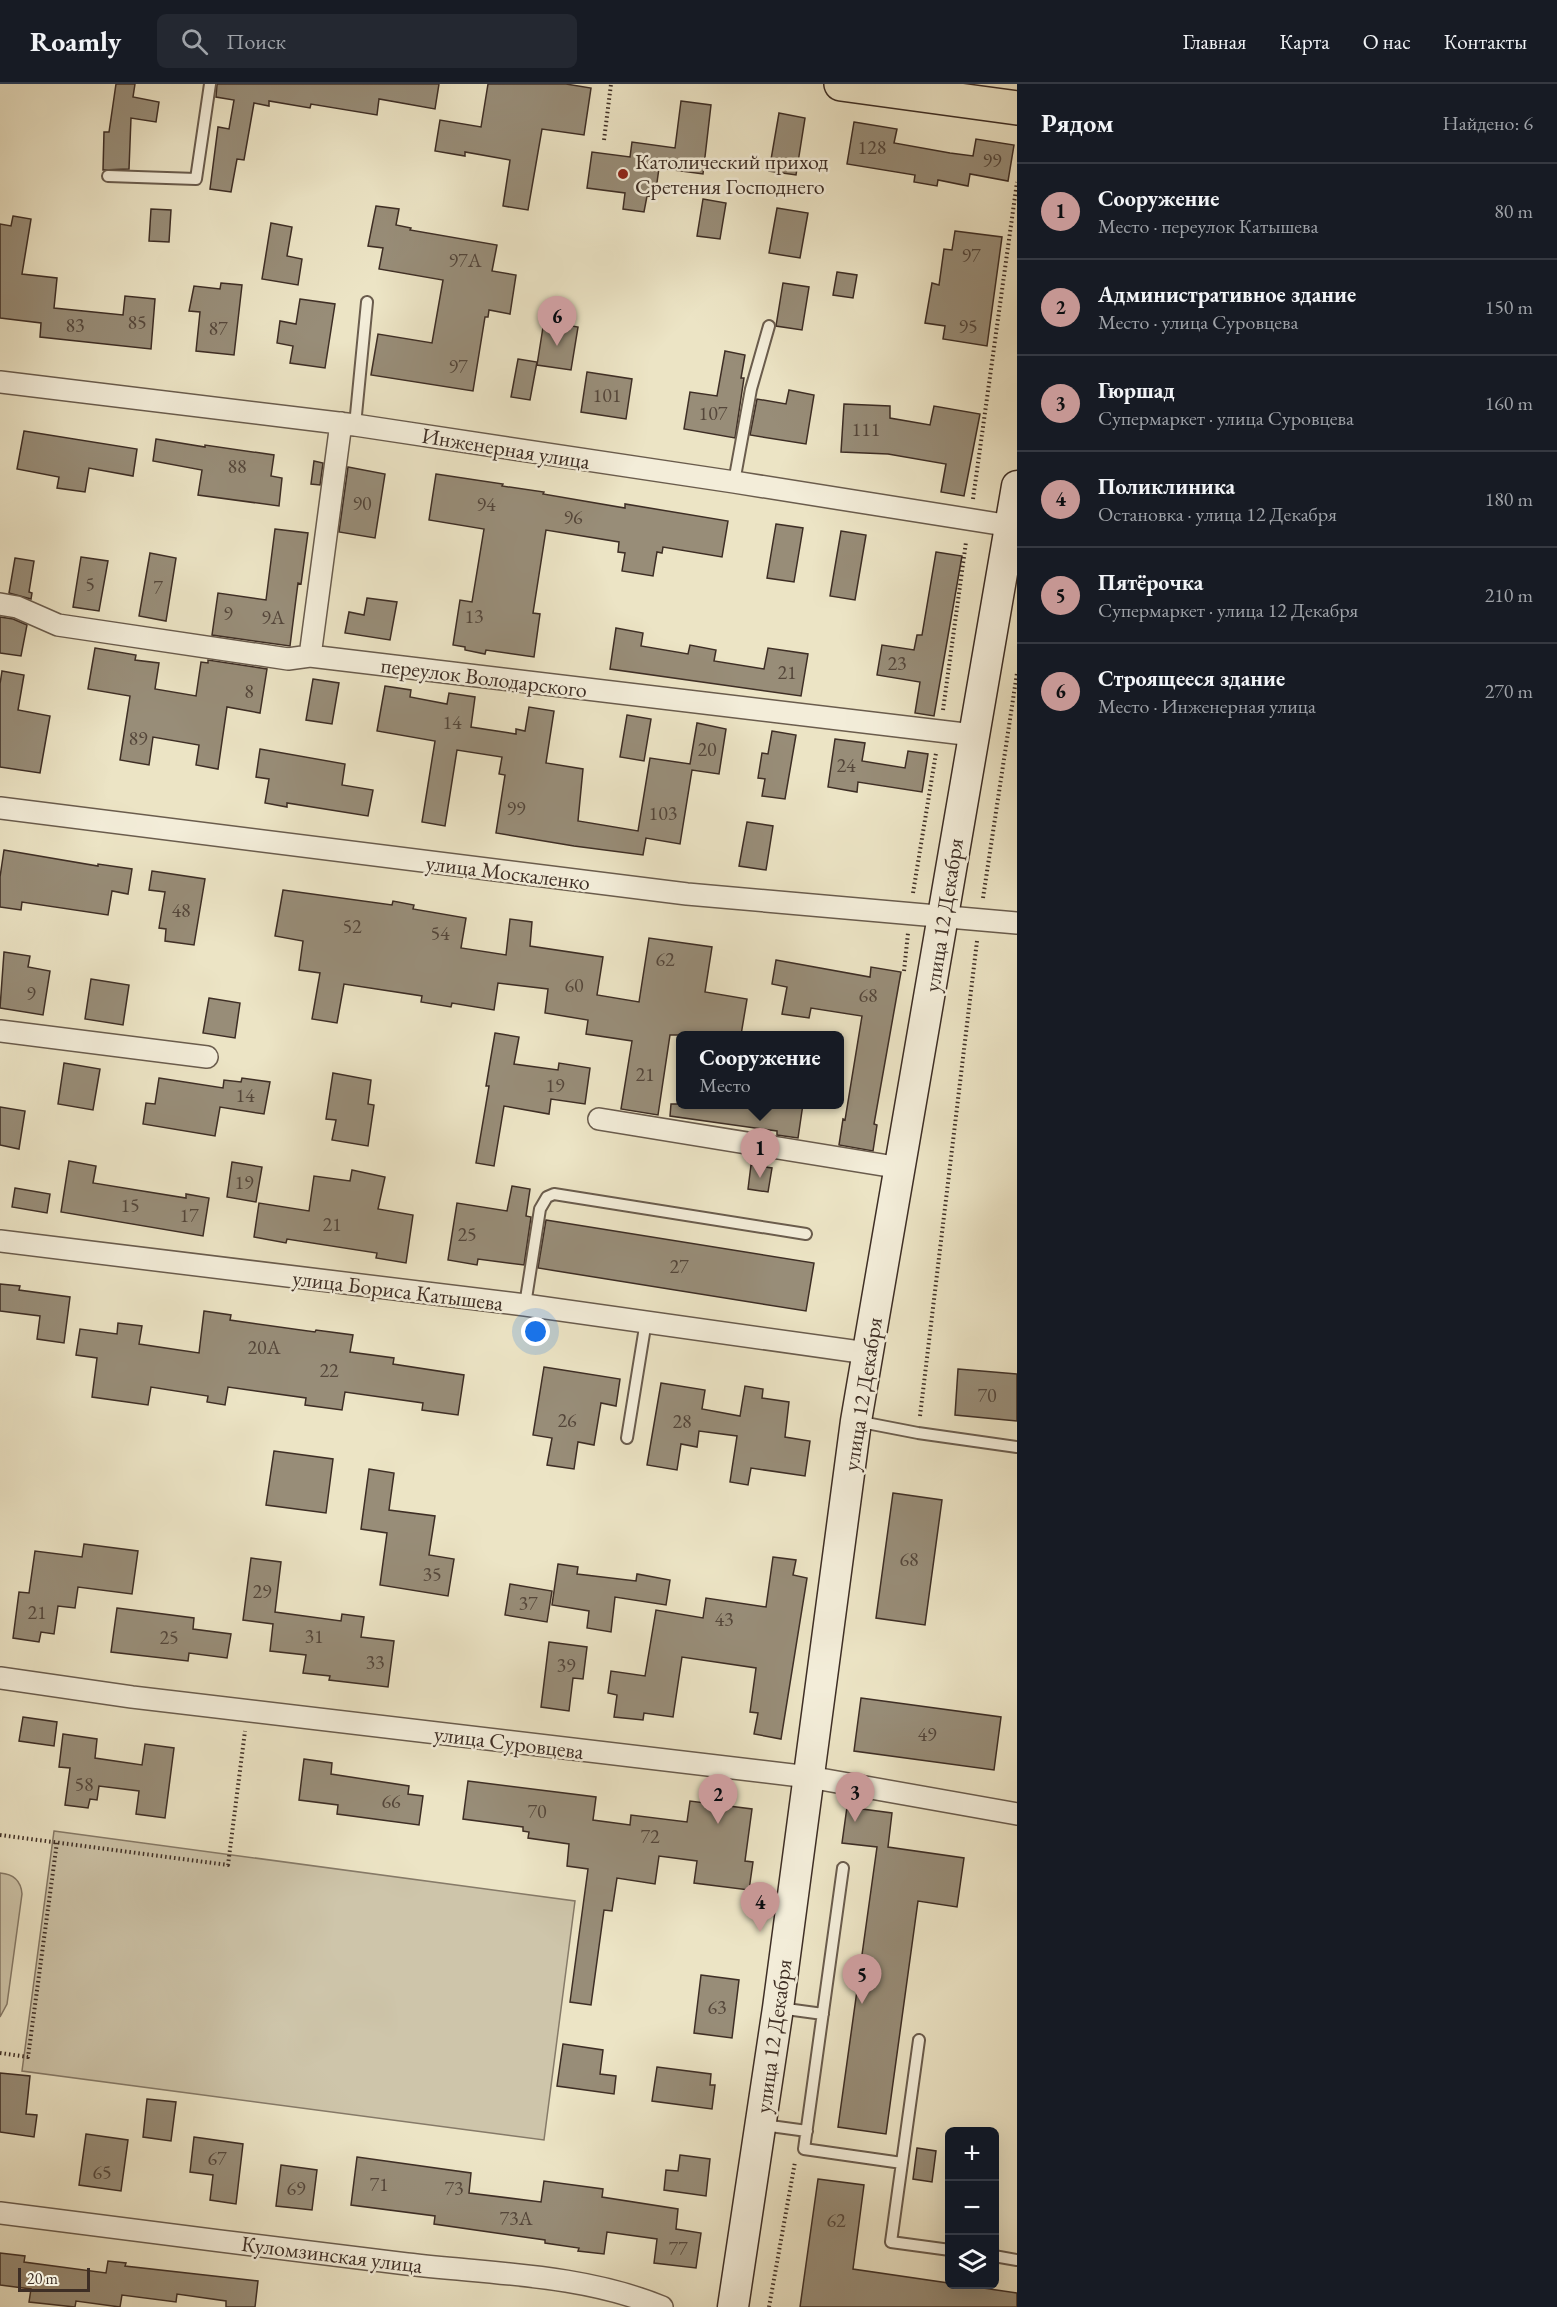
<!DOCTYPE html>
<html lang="ru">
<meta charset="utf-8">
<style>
body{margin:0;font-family:"EB Garamond",serif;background:#242831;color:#f1f3f6}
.controls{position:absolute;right:18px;bottom:18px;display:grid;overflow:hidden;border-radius:9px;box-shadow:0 6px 24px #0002}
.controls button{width:54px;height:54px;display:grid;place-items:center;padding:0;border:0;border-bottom:2px solid #363941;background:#171b24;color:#f1f3f6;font:30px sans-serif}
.scale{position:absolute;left:18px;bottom:15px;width:72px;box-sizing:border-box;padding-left:6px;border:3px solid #3e2e25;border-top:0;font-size:16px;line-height:21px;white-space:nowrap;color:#3e2e25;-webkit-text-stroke:4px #f3edd9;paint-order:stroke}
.you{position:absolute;left:536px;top:1248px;width:21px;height:21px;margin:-15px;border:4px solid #fff;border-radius:50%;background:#1a73e8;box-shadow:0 0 0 9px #1a73e833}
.badge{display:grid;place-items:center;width:39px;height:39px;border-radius:50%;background:#c59692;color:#111;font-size:20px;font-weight:700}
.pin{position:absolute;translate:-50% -50px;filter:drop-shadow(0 2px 3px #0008)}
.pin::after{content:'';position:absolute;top:32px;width:21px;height:18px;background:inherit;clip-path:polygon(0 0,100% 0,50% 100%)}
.popup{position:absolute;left:676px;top:947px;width:168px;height:78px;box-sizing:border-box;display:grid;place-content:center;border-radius:9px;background:#171b24;filter:drop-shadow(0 2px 4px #0005);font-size:20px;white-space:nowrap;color:#9ea1a6}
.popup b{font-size:22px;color:#f1f3f6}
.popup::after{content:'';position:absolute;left:50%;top:100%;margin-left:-12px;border:12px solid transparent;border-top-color:#171b24}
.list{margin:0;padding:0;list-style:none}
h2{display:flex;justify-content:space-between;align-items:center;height:78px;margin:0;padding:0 24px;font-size:26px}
h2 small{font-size:20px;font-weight:400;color:#9ea1a6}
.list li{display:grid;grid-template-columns:39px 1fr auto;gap:18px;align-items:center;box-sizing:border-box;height:96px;padding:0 24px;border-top:2px solid #363941}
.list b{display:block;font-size:22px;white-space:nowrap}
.list p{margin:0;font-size:20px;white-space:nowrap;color:#9ea1a6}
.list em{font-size:20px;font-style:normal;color:#9ea1a6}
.icon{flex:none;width:33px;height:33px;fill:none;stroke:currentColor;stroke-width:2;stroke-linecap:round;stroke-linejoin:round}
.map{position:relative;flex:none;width:1017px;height:2223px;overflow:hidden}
header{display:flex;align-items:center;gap:36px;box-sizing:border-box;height:84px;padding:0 30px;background:#171b24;border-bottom:2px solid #363941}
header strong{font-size:28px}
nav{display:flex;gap:33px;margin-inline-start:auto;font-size:21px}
.search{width:420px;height:54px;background:#242831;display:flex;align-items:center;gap:15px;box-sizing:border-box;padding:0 21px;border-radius:9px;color:#9ea1a6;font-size:22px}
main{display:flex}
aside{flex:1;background:#171b24}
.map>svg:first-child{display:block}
.green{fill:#cec5aa;stroke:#867a68;stroke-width:1.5}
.building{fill:#988d78;stroke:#3e2e25;stroke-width:1.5}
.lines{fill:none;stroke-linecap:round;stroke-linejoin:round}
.service-casing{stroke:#6a5c4d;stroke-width:14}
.minor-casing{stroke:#6a5c4d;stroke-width:24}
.secondary-casing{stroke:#3e2e25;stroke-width:33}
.primary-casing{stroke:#3e2e25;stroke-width:36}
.path{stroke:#3e2e25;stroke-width:4;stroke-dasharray:1.5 3;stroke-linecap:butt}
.service{stroke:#f3edd9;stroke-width:10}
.minor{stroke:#f3edd9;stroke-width:21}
.secondary{stroke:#f3edd9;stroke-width:30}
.primary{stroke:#ece4c5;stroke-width:33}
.poi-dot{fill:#8f2418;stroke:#f3edd9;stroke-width:2}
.labels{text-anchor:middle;stroke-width:5;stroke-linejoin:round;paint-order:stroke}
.number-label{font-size:20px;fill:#54463a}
.poi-label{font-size:22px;fill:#3e2e25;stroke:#f3edd9;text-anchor:start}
.street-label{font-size:22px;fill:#3e2e25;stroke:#f3edd9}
</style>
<header>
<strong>Roamly</strong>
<div class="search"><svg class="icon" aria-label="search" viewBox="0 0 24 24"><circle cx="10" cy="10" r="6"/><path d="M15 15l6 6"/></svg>Поиск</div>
<nav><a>Главная</a><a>Карта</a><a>О нас</a><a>Контакты</a></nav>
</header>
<main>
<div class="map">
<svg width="1017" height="2223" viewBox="0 0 1017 2223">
<rect width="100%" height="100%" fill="#ece4c5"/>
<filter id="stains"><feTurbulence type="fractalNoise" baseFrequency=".00333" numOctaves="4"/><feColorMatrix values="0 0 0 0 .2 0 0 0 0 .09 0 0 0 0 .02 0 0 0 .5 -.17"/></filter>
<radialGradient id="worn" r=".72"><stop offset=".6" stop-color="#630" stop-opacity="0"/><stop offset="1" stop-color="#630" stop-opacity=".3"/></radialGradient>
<path class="green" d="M54,1747l521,70 -31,239 -522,-69z
M0,1789c13,1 21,7 22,21l-15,110 -7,13z"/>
<path class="building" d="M116,0h19l-2,13 26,5 -3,20 -25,-4 -2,51 -26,1 1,-38h5z
M217,0h222l-4,25 -56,-10 -2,16 -66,-11 -1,4 -41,-7v5l-15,-3 -10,57 -7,-1 -6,33 -21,-3 8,-62 11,2 5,-29 -18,-3z
M488,0h78l25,4 -7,47 -42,-6 -14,81 -25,-4 7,-46 -45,-8v4l-30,-5 5,-31 41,7z
M681,17l30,4 -8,69 -44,-6 -4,29 -8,-1 -3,16 -21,-3 2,-16 -38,-5 5,-36 38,5 2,-15 43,6z
M779,29l26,5 -9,57 -27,-4z
M854,38l43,7 -3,14 56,10 23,3 3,-17 38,6 -6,36 -38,-7 -2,12 -30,-6 -1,6 -23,-4 1,-7 -68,-11z
M703,115l23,4 -6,36 -23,-3z
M376,122l23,3 -3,16 15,3 -1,2 87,15 -5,26 24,4 -6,39 -21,-4 -1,7h-3l-12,74 -102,-16 7,-41 54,9 11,-63 -64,-11 4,-21 -15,-2z
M777,124l31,5 -8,45 -31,-5z
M151,125l20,1 -2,32 -20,-1z
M13,132l18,3 -9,55 35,4 -3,30 69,7 2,-19 30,3 -4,50 -111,-12 1,-14 -41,-5v-94l11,2z
M271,139l21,4 -5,29 15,3 -4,26 -36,-6z
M955,147l47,6 -15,109 -44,-7 2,-13 -20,-3 7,-40 7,2 5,-36 8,1z
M837,188l20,3 -4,23 -20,-3z
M221,199l21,2 -8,70 -38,-4 4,-39 -11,-1 5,-25 26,3z
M783,199l26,4 -7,43 -26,-4z
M300,215l35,5 -10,64 -35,-5 3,-17 -16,-3 3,-22 16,3z
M544,237l34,6 -7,43 -34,-5z
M725,267l20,4 -4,23h3l-9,60 -51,-9 6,-37 27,4z
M518,275l19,3 -7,38 -19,-3z
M587,288l45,7 -6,40 -45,-7z
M789,306l25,5 -8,49 -56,-9 7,-36 29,5z
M844,320l46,2v12l40,7 4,-19 46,8 -16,82 -23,-4 5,-28 -58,-10 -47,-2z
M24,347l113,18 -4,27 -44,-8 -4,24 -28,-4 2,-11 -42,-8z
M156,355l49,8v-2l69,10 -3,21 11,2 -3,28 -81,-11 4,-25 -49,-9z
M314,377l9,2 -3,22 -9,-1z
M348,383l37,7 -10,64 -36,-6z
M436,390l67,10 -1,2 42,6 -1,2 82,14v-4l103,17 -6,36 -59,-10 -1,6 -5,-1 -4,24 -31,-5 3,-18 -7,-1 1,-10 -73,-12 -13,83 7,1 -6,43 -48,-7 -1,4 -20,-4v-3l-12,-2 7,-45 12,2 12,-73 -55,-9z
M776,440l27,4 -9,54 -27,-4z
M275,445l33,4 -7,51 -3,-1 -8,63 -78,-11 6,-42 48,7z
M841,447l25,4 -11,65 -25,-4z
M936,468l26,4 -28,160 -19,-3 5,-31 -43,-7 5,-30 32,5 3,-15h5z
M150,469l26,5 -10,63 -27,-5z
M81,473l27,4 -9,50 -26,-4z
M15,474l19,3 -5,31 3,1 -1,6 -22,-6z
M367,514l30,4 -7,38 -45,-7 4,-21 15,3z
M0,533l13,2 14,6 -6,31 -21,-3z
M616,544l27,5 -2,13 47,8 2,-9 26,5 -2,11 50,8 4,-21 40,6 -7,42 -191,-27z
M95,564l41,7 -1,5 24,3 -4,26 41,7 5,-34 7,1v-3l59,9 -7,44 -33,-6 -9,62 -22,-4 3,-20 -46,-8 -4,28 -29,-5 10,-64 -42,-7z
M2,587l22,4 -6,35 32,6 -10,57 -40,-6v-83z
M313,595l26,4 -7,41 -26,-4z
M385,602l26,4 -1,7 37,7 2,-11 26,4 -4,30 45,7v-5l9,2 4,-24 25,4 -8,52 37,6 -5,52 60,10 12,-73 40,6 7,-41 29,6 -7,45 -27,-4 -12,74 -34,-6 -3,17 -69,-9 -78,-13 9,-58 -6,-1 3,-17 -45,-7 -12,76 -23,-4 13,-81 -58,-10z
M627,631l24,4 -7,42 -24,-4z
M772,647l24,4 -11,64 -23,-3 3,-17 -7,-1 4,-25 6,1z
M835,655l30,4 -3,18 43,7 3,-17 20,3 -6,38 -64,-10 -1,10 -29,-5z
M260,665l85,15 -3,21 31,5 -5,26 -81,-13v4l-22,-4 4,-24 -13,-2z
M747,738l26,4 -7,44 -27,-4z
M4,766l94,16v-2l34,5 -4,25 -16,-3 -4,24 -86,-13 -1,8 -21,-3v-30z
M152,787l53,8 -11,66 -29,-4 1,-12 -7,-1 6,-36 -16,-2z
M283,806l109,15 1,-4 21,4 -1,4 53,9 -5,30 45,7 4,-36 22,3 -2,24 73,11 -6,38 42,7 10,-64 63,9 -7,45 42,7 -6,36h-71l-12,80 -37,-6 11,-68 -46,-7 2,-14 -43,-7 3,-24 -50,-6 -4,27 -42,-7 -1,4 -30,-5 1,-6 -78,-12 -7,39 -25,-4 8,-46 -21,-3 4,-29 -28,-5z
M4,868l26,4 -2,11 22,4 -7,44 -43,-7z
M776,876l94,17 1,-10 30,5 -27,152 3,1 -4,26 -34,-6 4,-26 2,1 17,-104 -51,-8 -2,10 -27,-4 5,-27 -15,-3z
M91,895l38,6 -6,40 -38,-6z
M209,914l31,5 -5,35 -32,-5z
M495,949l24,4 -5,27 44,6 1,-7 31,5 -5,36 -34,-5 -2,15 -45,-8 -10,60 -18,-3 13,-77h-3z
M64,979l36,6 -7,41 -35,-6z
M333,989l38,7 -3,24 6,1 -6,41 -36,-6 4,-20 -10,-1z
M159,994l64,10 1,-8 17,2 1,-4 28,4 -6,32 -44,-7 -5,29 -72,-12 3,-21 9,1z
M671,1020h132l-5,34 -21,-3v-4l-107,-15z
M0,1023l25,4 -6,38 -19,-4z
M69,1077l27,5 -3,17 93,15v-4l23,4 -6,38 -142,-24z
M232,1078l30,5 -6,35 -29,-5z
M751,1081l21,3 -4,24 -20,-3z
M352,1086l33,7 -7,32 35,6 -7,48 -30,-5 1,-5 -90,-14 -1,4 -32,-6 5,-34 50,8 5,-35 36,5z
M512,1102l18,3 -4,27 5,1 -7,48 -46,-6 -1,6 -29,-5 9,-57 50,8z
M15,1104l35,6 -3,19 -35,-6z
M546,1136l268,43 -8,48 -268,-43z
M0,1200l20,2 -1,4 51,7 -6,46 -27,-4 3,-23 -40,-5z
M204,1227l27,4 -1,5 85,12 1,-2 37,5 -3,17 44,6 -1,6 71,11 -6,40 -36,-5 1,-7 -78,-11 -3,18 -37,-5 1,-7 -78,-11 -3,18 -18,-3 1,-6 -57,-9 -3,18 -56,-8 5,-39 -21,-3 4,-26 37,5 1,-11 24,3 -3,18 60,9z
M544,1283l76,12 -4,27 -15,-3 -7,42 -16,-3 -4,27 -27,-4 5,-27 -19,-3z
M958,1285l59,5v47l-62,-6z
M661,1299l44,7 -3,19 38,7 5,-30 18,3 -1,9 27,4 -4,35 25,4 -5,35 -54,-8 -3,17 -18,-3 7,-46 -38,-5 -2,16 -16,-3 -4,26 -30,-5z
M274,1367l59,8 -7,54 -60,-8z
M369,1385l25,4 -5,37 46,6 -6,39 25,4 -6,37 -68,-11 7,-52 -26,-4z
M893,1409l49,7 -17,125 -49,-7z
M84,1460l54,7 -6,43 -54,-7 -3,21 -17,-2 -4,28 -13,-2 -2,10 -26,-4 6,-46 10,1 6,-42 47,6z
M773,1473l23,3 -3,15 14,3 -26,161 -27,-5 4,-21 -8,-1 6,-44 -74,-11 -9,60 -29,-4 -1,7 -29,-3 3,-22 -9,-2 3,-22 34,5 11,-66 47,8 3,-20 60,9z
M251,1474l30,4 -6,50 66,9 1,-7 22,3 -3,20 33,4 -6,46 -59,-7 1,-4 -27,-3 3,-18 -36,-4 3,-27 -30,-4z
M558,1480l20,3 -1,7 59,7 1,-7 33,6 -4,25 -51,-8 -4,35 -24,-4 2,-17 -37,-6z
M510,1500l42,7 -5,31 -42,-7z
M117,1524l77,10 -1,11 38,5 -4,24 -38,-5 -1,8 -77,-9z
M549,1558l38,5 -4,32 -10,-1 -4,33 -28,-4z
M861,1614l140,19 -7,53 -140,-19z
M23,1633l34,5 -3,24 -35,-5z
M63,1650l34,5 -2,19 47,7 3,-21 29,4 -9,70 -29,-4 3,-23 -40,-5 -2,14 -7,-1 -2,9 -23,-3 5,-37 -11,-1z
M304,1675l28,4 -1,11 78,12 -1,8 15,2 -4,29 -82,-11 1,-9 -39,-5z
M468,1697l128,16 -3,23 37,5 1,-10 56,7 3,-21 62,8 -7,52 8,1 -4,28 -55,-7 3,-22 -38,-5 -4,28 -38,-6 -5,33 -8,-1 -13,95 -21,-3 18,-133 -21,-3 2,-22 -41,-6 1,-6 -6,-1v-4l-60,-8z
M847,1723l45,6 -4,34 76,11 -7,49 -39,-6 -32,233 -48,-7 39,-280 -35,-4z
M701,1891l38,5 -7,58 -38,-5z
M563,1960l40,6 -3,24 16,2 -2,18 -57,-8z
M657,1983l54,7 -1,11h5l-3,24 -60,-8z
M0,1989l30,3 -4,38 11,1 -3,22 -34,-5z
M147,2015l29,3 -5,39 -28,-4z
M86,2050l42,6 -7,51 -42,-6z
M194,2053l49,7 -7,60 -26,-4 3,-25 -23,-3z
M917,2064l19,3 -4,31 -19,-3z
M680,2071l30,4 -4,37 -42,-6 2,-20 12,1z
M357,2073l114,16 -2,20 72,9 3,-21 59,8 -1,8 76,12 -2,20 25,4 -5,35 -42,-5 3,-24 -50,-7 -3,22 -26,-3 1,-3 -34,-5v-3l-111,-16 1,-8 -84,-11z
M281,2081l36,5 -5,40 -36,-4z
M818,2095l46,6 -11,84 164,24v14h-217z
M0,2169l25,3 -1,6 82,11 2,-12 18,2 -1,3 133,15 -3,26h-29v-6l-49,-7 -1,8 -54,-7 -2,12 -44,-6 -1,6 -46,-5 2,-13 -31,-4z"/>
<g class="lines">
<g class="service-casing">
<path id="service" d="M108,92l88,3 14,-95
M355,341l12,-123
M734,398l17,-93 18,-63
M525,1221l15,-96 7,-12 7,-3 252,40
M856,1337l62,12 99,14
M627,1354l19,-117
M843,1784l-39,281 98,14
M779,1924l44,6
M919,1956l-28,202 59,8
M763,2041l44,6
M994,2172l23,4"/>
</g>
<g class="minor-casing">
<path id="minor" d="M0,298l355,43 379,57 277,44
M0,520l17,3 41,18 230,34 22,-3 663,79
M310,572l31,-233
M0,724l687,86 330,29
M0,947l207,26
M599,1035l302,49
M0,1157l525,64 342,48
M0,1594l132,19 677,80 208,37
M0,2129c136,17 271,35 407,51 85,10 175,10 255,43"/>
</g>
<g class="secondary-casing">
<path id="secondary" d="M733,2223l45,-299 78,-587 161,-935"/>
</g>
<g class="primary-casing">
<path id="primary" d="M841,0l176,24"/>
</g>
<path class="path" d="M604,56l7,-56
M973,415l44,-317
M943,626l23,-168
M913,809l23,-140
M983,814l34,-225
M904,887l4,-38
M920,1332l57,-475
M0,1751l228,30 17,-134
M0,1969l28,4 29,-215
M769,2223l26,-145"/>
<use href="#service" class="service"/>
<use href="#minor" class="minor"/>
<use href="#secondary" class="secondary"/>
<use href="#primary" class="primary"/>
</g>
<circle class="poi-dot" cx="623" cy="90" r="6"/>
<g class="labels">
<g class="number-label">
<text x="872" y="70">128</text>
<text x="992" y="83">99</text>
<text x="971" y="178">97</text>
<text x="465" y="183">97А</text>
<text x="137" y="245">85</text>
<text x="75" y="248">83</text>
<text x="968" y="249">95</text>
<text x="218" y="251">87</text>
<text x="458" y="289">97</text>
<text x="607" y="318">101</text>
<text x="713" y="336">107</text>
<text x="866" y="352">111</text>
<text x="237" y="389">88</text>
<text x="362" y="426">90</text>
<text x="486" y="427">94</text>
<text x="573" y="440">96</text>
<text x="90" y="507">5</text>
<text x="158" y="510">7</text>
<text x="228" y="536">9</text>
<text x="474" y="539">13</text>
<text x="273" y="540">9А</text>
<text x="897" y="586">23</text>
<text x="787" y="595">21</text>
<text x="249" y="614">8</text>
<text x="452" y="645">14</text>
<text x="138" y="661">89</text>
<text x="707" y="672">20</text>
<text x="846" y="688">24</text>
<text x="516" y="731">99</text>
<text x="663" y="736">103</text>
<text x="181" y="833">48</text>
<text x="352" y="849">52</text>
<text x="440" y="856">54</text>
<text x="665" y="882">62</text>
<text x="574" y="908">60</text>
<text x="31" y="916">9</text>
<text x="868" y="918">68</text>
<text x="645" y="997">21</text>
<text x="555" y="1008">19</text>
<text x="245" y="1018">14</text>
<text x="244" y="1105">19</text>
<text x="130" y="1128">15</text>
<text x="189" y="1138">17</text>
<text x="332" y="1147">21</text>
<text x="467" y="1157">25</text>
<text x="679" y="1189">27</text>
<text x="264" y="1270">20А</text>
<text x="329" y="1293">22</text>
<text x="987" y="1318">70</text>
<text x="567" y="1343">26</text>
<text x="682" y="1344">28</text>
<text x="909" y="1482">68</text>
<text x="432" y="1497">35</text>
<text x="262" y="1514">29</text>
<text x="528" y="1526">37</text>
<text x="37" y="1535">21</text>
<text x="724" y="1542">43</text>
<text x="314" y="1559">31</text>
<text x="169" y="1560">25</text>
<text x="375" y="1585">33</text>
<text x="566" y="1588">39</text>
<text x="927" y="1657">49</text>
<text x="84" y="1707">58</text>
<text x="391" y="1724">66</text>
<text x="537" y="1734">70</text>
<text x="650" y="1759">72</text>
<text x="717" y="1930">63</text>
<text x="217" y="2081">67</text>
<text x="102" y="2095">65</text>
<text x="379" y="2107">71</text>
<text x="296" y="2111">69</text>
<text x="454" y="2111">73</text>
<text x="516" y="2141">73А</text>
<text x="836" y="2143">62</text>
<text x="678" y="2171">77</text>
</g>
<g class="poi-label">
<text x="635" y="85">Католический приход<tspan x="635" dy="25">Сретения Господнего</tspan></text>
</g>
<g class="street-label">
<text transform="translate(506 364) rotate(9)" y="8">Инженерная улица</text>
<text transform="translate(484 593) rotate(7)" y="8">переулок Володарского</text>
<text transform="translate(508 788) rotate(7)" y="8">улица Москаленко</text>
<text transform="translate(943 831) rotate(-81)" y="8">улица 12 Декабря</text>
<text transform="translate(398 1206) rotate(7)" y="8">улица Бориса Катышева</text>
<text transform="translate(862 1310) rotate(-81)" y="8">улица 12 Декабря</text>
<text transform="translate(509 1658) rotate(7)" y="8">улица Суровцева</text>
<text transform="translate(773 1952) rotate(-82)" y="8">улица 12 Декабря</text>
<text transform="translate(332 2170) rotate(7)" y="8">Куломзинская улица</text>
</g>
</g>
<rect width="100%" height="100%" filter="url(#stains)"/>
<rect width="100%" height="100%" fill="url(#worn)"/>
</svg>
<div class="controls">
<button>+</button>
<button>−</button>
<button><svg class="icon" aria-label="layers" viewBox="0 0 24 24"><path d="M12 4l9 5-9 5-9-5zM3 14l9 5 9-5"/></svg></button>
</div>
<div class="scale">20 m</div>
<div class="you"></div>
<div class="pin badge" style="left:760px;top:1094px">1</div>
<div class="popup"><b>Сооружение</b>Место</div>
<div class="pin badge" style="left:718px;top:1740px">2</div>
<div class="pin badge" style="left:855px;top:1738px">3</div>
<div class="pin badge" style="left:760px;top:1848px">4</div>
<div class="pin badge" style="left:862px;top:1920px">5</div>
<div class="pin badge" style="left:557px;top:262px">6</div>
</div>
<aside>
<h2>Рядом<small>Найдено: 6</small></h2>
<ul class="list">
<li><span class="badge">1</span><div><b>Сооружение</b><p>Место · переулок Катышева</p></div><em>80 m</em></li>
<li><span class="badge">2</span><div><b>Административное здание</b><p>Место · улица Суровцева</p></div><em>150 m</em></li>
<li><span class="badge">3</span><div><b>Гюршад</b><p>Супермаркет · улица Суровцева</p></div><em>160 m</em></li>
<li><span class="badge">4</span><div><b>Поликлиника</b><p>Остановка · улица 12 Декабря</p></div><em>180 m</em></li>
<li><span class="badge">5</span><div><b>Пятёрочка</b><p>Супермаркет · улица 12 Декабря</p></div><em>210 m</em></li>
<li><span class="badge">6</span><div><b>Строящееся здание</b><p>Место · Инженерная улица</p></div><em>270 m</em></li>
</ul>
</aside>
</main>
